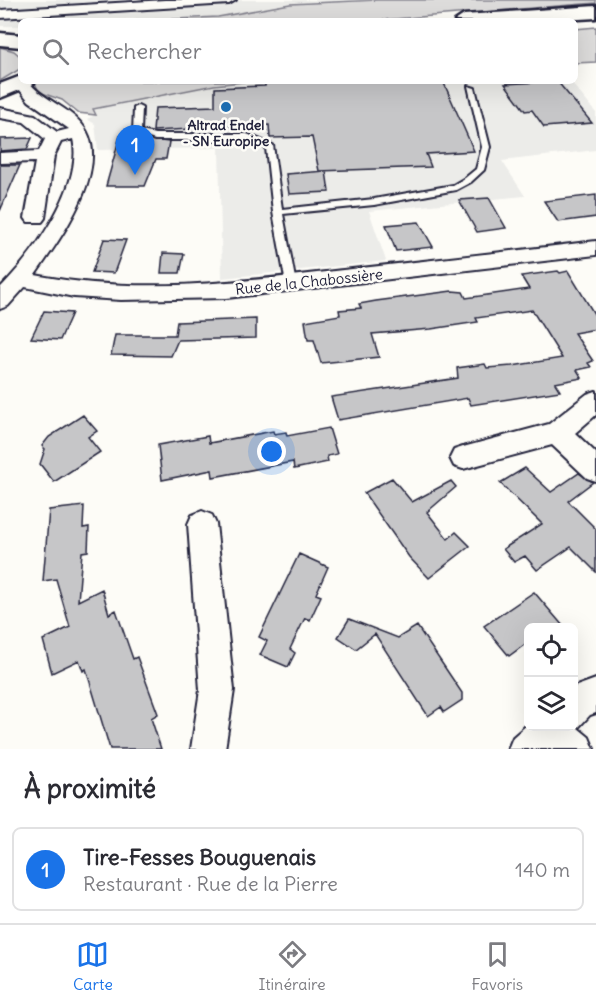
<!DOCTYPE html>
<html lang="fr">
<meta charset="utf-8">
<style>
body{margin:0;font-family:Delius,sans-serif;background:#f2f2f3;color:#2b2b33}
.controls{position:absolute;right:18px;bottom:18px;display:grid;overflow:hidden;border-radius:9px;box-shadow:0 6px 24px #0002}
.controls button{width:54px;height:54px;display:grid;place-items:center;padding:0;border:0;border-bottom:2px solid #e1e1e2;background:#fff;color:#2b2b33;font:30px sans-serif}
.you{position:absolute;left:272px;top:452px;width:21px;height:21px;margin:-15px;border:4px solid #fff;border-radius:50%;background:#1a73e8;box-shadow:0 0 0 9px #1a73e833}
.badge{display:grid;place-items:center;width:39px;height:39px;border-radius:50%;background:#1a73e8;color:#fff;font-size:20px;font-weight:700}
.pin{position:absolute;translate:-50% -50px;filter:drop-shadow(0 2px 3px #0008)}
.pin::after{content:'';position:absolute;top:32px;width:21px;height:18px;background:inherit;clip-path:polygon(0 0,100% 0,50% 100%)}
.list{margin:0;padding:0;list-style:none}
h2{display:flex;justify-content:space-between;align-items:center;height:78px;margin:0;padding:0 24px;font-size:26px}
h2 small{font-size:20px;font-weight:400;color:#7c7c81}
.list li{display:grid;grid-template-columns:39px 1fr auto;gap:18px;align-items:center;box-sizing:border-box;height:84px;margin:0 12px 12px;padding:0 12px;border:2px solid #e1e1e2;border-radius:9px}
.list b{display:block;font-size:22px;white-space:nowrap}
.list p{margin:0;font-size:20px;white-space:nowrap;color:#7c7c81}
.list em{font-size:20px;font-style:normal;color:#7c7c81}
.icon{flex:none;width:33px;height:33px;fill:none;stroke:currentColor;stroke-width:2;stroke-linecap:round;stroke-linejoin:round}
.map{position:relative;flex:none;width:596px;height:749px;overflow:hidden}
.search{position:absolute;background:#fff;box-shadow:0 6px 24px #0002;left:18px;right:18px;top:18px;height:66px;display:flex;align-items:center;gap:15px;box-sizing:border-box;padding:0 21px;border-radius:9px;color:#7c7c81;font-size:22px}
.sheet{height:174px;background:#fff}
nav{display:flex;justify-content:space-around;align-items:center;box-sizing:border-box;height:84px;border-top:2px solid #e1e1e2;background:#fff;font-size:16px;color:#7c7c81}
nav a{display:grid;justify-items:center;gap:3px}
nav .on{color:#1a73e8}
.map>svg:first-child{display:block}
.built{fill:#ecece9}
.green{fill:#dddcdb;stroke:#807f8b;stroke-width:1.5}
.building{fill:#c6c6c8;stroke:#22223b;stroke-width:1.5}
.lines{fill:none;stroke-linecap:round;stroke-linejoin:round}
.service-casing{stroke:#22223b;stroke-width:4}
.minor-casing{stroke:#22223b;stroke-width:4}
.primary-casing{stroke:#22223b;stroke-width:5}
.service{fill:#fdfcf7;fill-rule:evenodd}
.minor{fill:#fdfcf7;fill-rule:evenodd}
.primary{fill:#fdfcf7;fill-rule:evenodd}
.poi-dot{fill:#1f6fb2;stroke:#fdfcf7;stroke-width:2}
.labels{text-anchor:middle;stroke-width:5;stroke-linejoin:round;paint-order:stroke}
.far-poi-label{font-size:14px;font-weight:bold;fill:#22223b;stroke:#fdfcf7}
.street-label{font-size:15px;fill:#22223b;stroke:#fdfcf7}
</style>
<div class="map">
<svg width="596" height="749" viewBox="0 0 596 749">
<rect width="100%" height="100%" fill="#fdfcf7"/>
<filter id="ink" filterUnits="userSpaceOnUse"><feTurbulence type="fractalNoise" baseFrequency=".0167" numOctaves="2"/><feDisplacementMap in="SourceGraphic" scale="12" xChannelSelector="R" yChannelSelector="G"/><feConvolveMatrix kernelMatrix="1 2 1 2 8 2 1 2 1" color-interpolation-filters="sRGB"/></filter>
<g filter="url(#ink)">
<path class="built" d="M0,0h377l-87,4 -72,13 -197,4v5h-21z
M253,81h317l26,32v37l-94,11 23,35 -156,15 17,50 -164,17 -3,-130 -121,2 -3,-26 -8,-5 9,-4 -3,-6 121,-24z"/>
<path class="green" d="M377,0h219v3l-227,18h-236l85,-4 72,-13z
M596,27v35l-21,1v-34z
M0,47l14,4 7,6 -1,12 -20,12z
M38,81h215l-39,4 -121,24 3,6 -18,-2 -16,-13 -23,-8 -4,-9z"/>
<path class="building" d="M265,81h178l31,70 -48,3 5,13 -112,4 -7,-34 -42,1 -1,-13 -116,6 2,-23 60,-2v-18l50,-2z
M557,81l35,42 -48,4 -12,-17 -7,1 -20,-27z
M120,136l49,6 -3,17h-10l-11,27h-39z
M32,138l-5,11 -27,2v-12z
M0,165h20l-20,46z
M326,171l3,21 -40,2 -3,-20z
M596,195v22l-38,5 -14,-21z
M489,198l17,30 -29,4 -18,-32z
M419,222l14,25 -37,4 -10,-26z
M104,239l22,1 -12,33 -22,-1z
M163,253l21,1 -4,19h-19z
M558,271l2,2 8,-2 28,46v12l-22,4 19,28 -5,2 3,4 -14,3 5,8 -27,5 5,8 -89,14 -3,-7 -130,22 -7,-23 127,-19 -1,-10 28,-4 2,4 25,-2 50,-8 -30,-48 -56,8 2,4 -47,7 -59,5 7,23 -58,6 -7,-23h-6l-3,-19 35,-6 -1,-5 22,-2 -2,-4 17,-3 76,-10 11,1 3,6 63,-9 -8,-13z
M44,311l28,2 -12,27 -29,-2z
M256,319v19l-78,2 -7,16 -60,-1 4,-20h60l2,-13z
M83,415l14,16 -9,6 12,15 -46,30 -14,-18 5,-15 -3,-3 7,-9z
M329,428l8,26 -10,2 1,6 -34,7 -1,-7 -80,15 -1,-7 -50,10 -4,-35 50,-9 1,7 64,-12 1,3 12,-2 1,4z
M525,468l26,24 28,-19 14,9 -25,19 28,28v43l-25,-25 -34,23 -12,-14 -11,6 -11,-13 39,-25 -42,-41z
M392,478l20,24 39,-21 5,6 -29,25 21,27 8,-7 14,14 -41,32 -20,-21 -45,-64z
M84,506l-1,22 6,-1 -1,24 -6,1 -4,49 24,-12 7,25 7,-4 17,49 4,-2 21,57 -7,4 10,31h-51l-24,-80 -3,2 -4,-11 -27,13 -9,-33 27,-13 -14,-48 -13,2 6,-71z
M299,554l29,13 -12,27 5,2 -11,24 -5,-2 -15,31 5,4 -7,14 -28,-12 7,-14 -8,-4z
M534,592l30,35h-36v15l-19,14 -25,-30z
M349,619l49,19 19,-12 45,67v7l-18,12 -3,-5 -13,9 -53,-82 -19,15 -18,-12z"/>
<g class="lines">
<g class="service-casing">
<path id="service" d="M468,86l7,2 15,59 -6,23 -13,12 -15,8 -82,15 -91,9 13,70 -5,4 -5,-4 -13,-72 -7,-64 -20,-8h-91l-22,-7 1,-25 4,-2 4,2 -1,23 14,3h92l26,11 9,64 92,-10 79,-14 12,-7 11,-9 6,-22z"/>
</g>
<g class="minor-casing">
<path id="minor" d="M165,0h71l-7,4 -229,14v-8z
M21,79v2h7c14,18 36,24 51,40 39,40 -19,118 -44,154 102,20 206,7 308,-5 84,-9 169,-19 253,-29v14l-369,43 -106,2 -47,-3 -49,-10 -17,19 -8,3v-21c32,-32 84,-102 73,-149l-12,3 -7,14 -9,62 -3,4h-14l-3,-4 10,-56 -35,1v-10l39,-2 6,-12 -21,-17 -24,-4v-10l35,7 22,17 12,-3 -40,-28 -15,-18z
M596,391v24l-21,18 21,20v28l-9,-3 -35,-33 -89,24 -9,-3 -4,-8 4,-8 9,-3 86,-23 38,-30z
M202,511l10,4 4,9 18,166 -9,59h-34l9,-59 -12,-166 4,-9z
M596,679v34l-6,2 -12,13 11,9 5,12h-86l5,-12 15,-13v2h46v-39z"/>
</g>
<g class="primary-casing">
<path id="primary" d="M596,6v12l-51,3h-90l9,-6z
M0,33l21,2v12l-21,-2z
M21,76v5h15l-4,4 -32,13v-14z"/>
</g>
<use href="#service" class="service"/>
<use href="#minor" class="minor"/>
<use href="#primary" class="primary"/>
</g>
</g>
<circle class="poi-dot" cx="226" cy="107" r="6"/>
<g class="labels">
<g class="far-poi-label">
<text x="226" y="130">Altrad Endel<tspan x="226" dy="16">- SN Europipe</tspan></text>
</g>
<g class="street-label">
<text transform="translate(309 282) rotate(-6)" y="5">Rue de la Chabossière</text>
</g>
</g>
</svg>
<div class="controls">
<button><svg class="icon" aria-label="locate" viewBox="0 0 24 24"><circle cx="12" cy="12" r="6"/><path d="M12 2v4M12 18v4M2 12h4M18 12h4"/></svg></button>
<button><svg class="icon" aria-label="layers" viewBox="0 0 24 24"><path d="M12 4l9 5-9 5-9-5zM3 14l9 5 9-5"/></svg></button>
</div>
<div class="you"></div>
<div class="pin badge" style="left:135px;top:175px">1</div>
<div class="search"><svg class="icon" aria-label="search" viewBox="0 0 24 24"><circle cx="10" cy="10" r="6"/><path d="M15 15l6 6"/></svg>Rechercher</div>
</div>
<section class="sheet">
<h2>À proximité<small></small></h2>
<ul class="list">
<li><span class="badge">1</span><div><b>Tire-Fesses Bouguenais</b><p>Restaurant · Rue de la Pierre</p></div><em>140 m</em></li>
</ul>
</section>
<nav>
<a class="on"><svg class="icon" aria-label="map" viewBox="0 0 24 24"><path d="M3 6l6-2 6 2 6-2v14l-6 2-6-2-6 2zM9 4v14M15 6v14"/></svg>Carte</a>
<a><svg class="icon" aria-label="directions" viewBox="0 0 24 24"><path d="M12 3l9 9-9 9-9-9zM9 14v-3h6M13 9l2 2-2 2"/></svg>Itinéraire</a>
<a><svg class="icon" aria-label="saved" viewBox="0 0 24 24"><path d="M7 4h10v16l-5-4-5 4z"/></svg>Favoris</a>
</nav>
